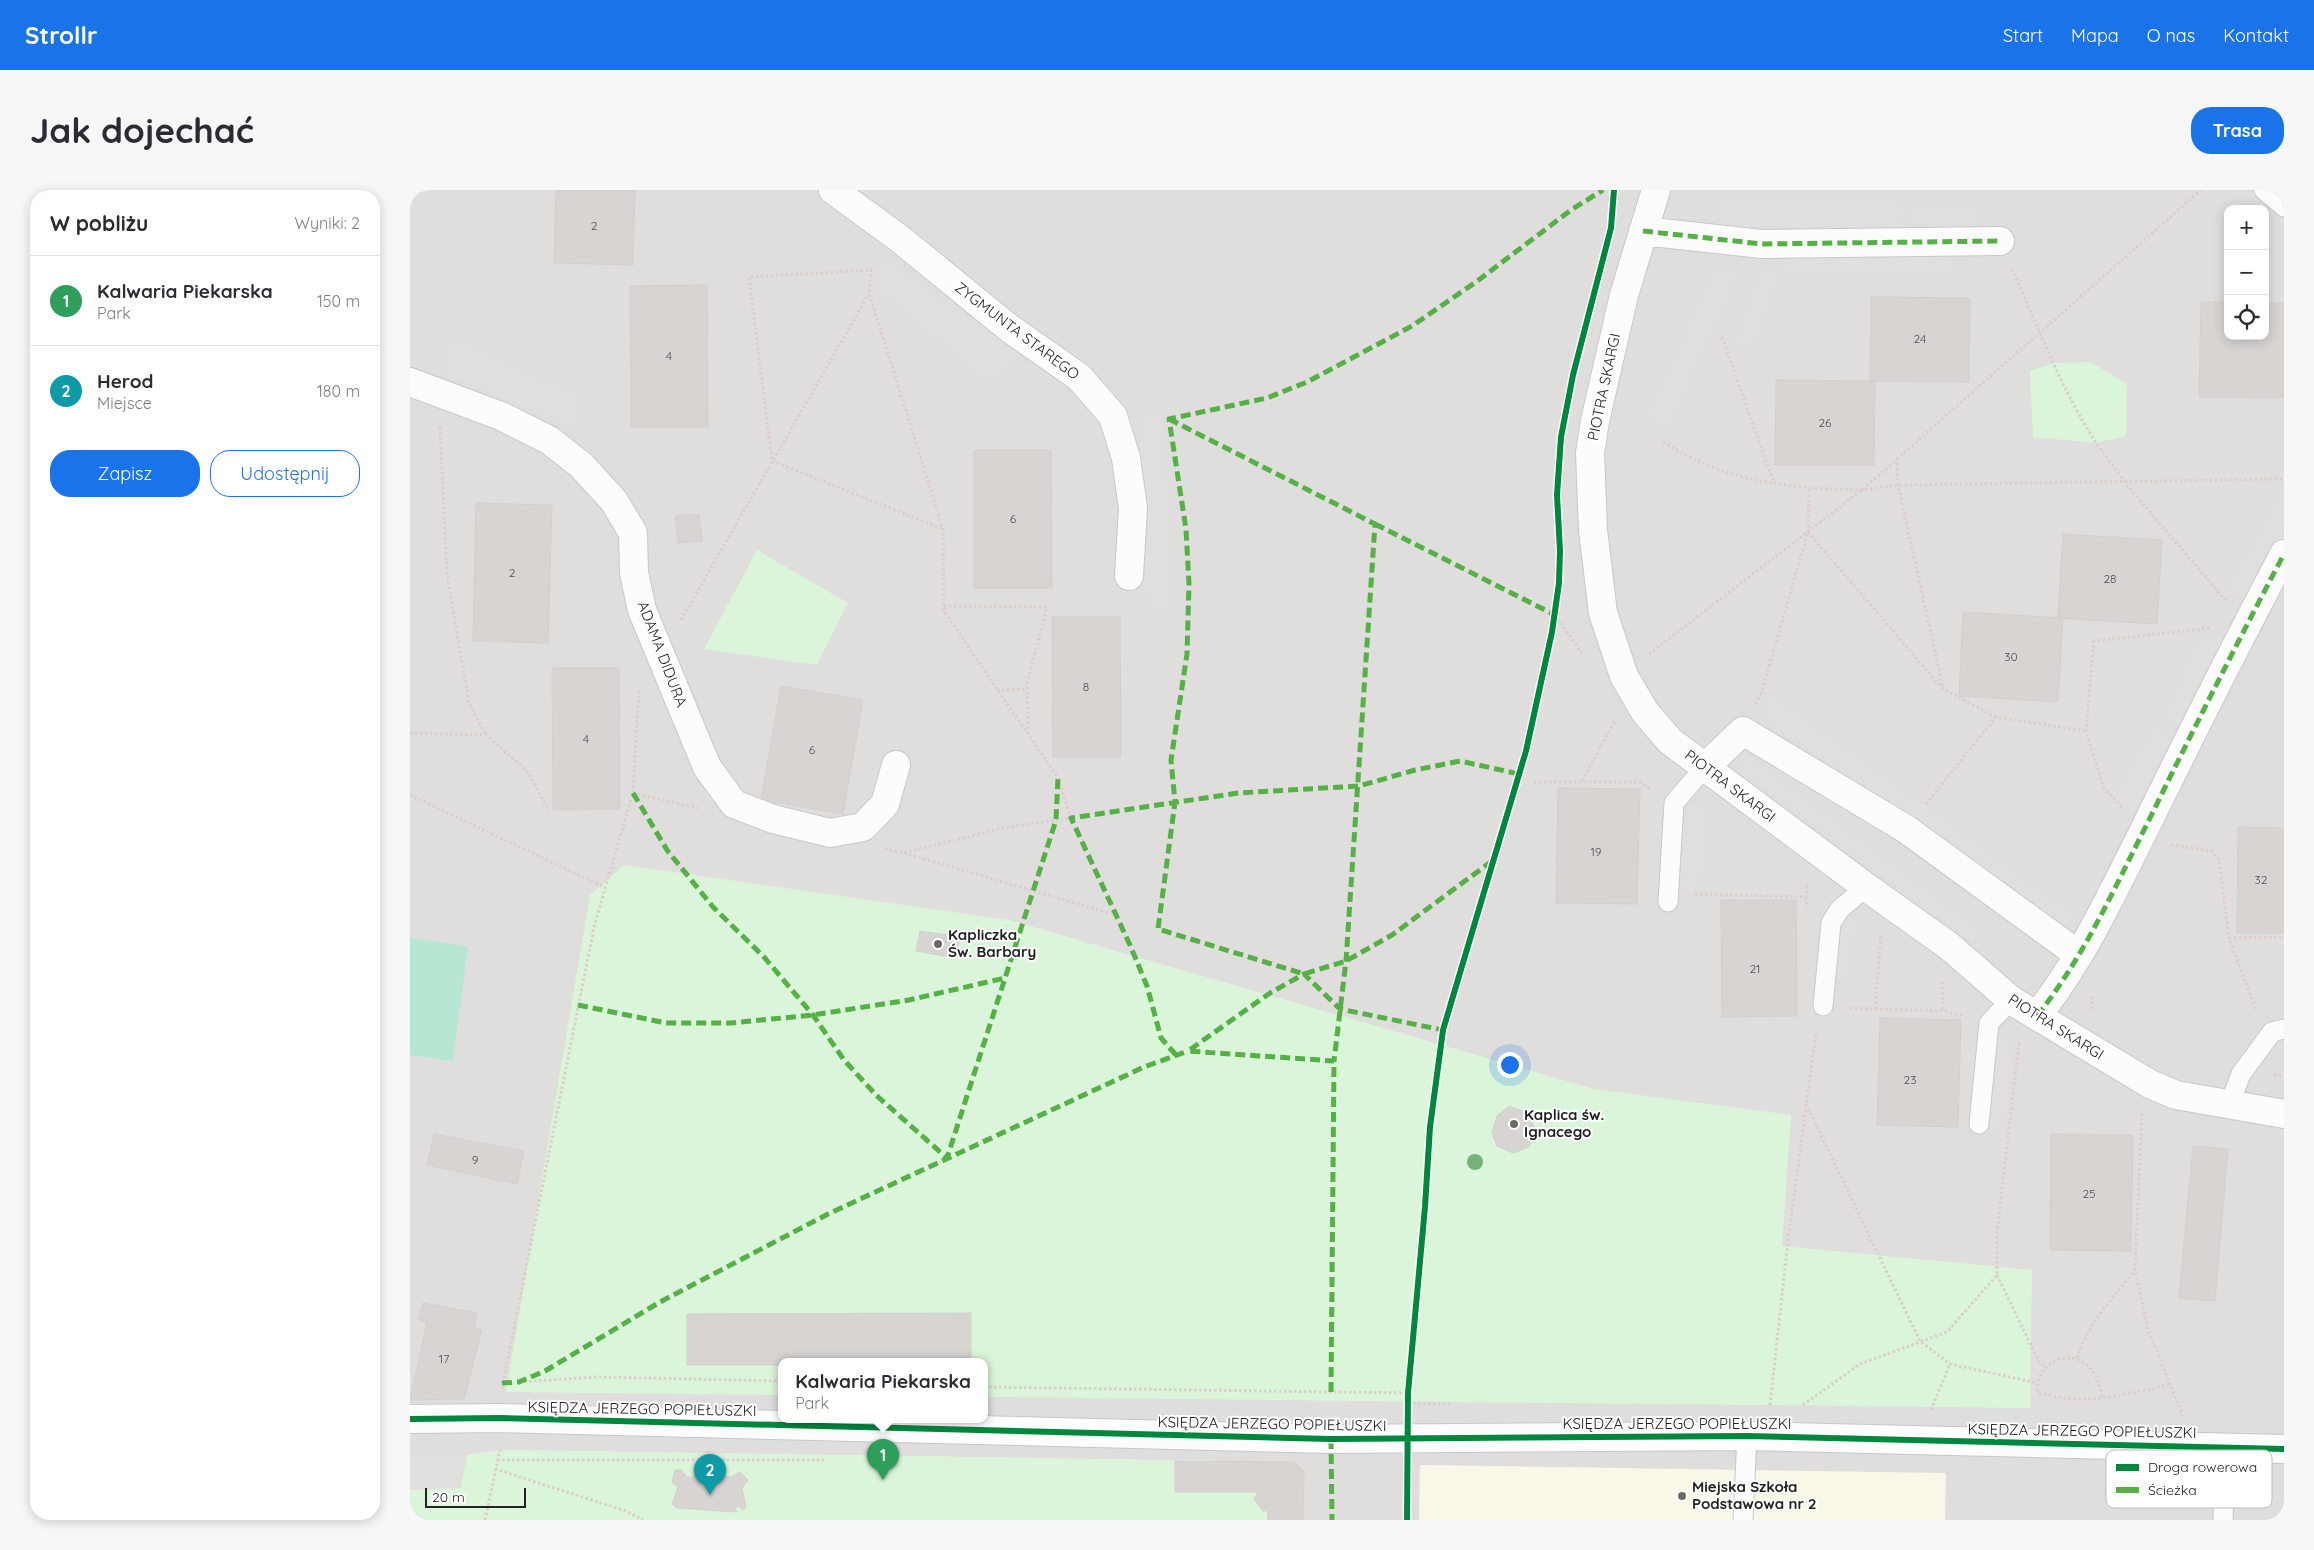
<!DOCTYPE html>
<html lang="pl">
<meta charset="utf-8">
<style>
body{margin:0;font-family:Quicksand,sans-serif;background:#f7f7f7;color:#2b2b33}
.controls{position:absolute;right:15px;top:15px;display:grid;overflow:hidden;border-radius:10px;box-shadow:0 2px 12px #0003}
.controls button{width:45px;height:45px;display:grid;place-items:center;padding:0;border:0;border-bottom:1px solid #e1e1e2;background:#fff;color:#2b2b33;font:25px sans-serif}
.scale{position:absolute;left:15px;bottom:12px;width:101px;box-sizing:border-box;padding-left:5px;border:2px solid #222;border-top:0;font-size:14px;line-height:18px;white-space:nowrap;color:#222;-webkit-text-stroke:4px #fff;paint-order:stroke}
.you{position:absolute;left:1099px;top:874px;width:18px;height:18px;margin:-12px;border:4px solid #fff;border-radius:50%;background:#1a73e8;box-shadow:0 0 0 8px #1a73e833}
.badge{display:grid;place-items:center;width:32px;height:32px;border-radius:50%;background:#1a73e8;color:#fff;font-size:16px;font-weight:700}
.pin{position:absolute;translate:-50% -41px;filter:drop-shadow(0 1px 2px #0008)}
.pin::after{content:'';position:absolute;top:26px;width:18px;height:15px;background:inherit;clip-path:polygon(0 0,100% 0,50% 100%)}
.popup{position:absolute;left:368px;top:1168px;width:210px;height:65px;box-sizing:border-box;display:grid;place-content:center;border-radius:10px;background:#fff;filter:drop-shadow(0 1px 4px #0005);font-size:16px;white-space:nowrap;color:#7c7c81}
.popup b{font-size:19px;color:#2b2b33}
.popup::after{content:'';position:absolute;left:50%;top:100%;margin-left:-10px;border:10px solid transparent;border-top-color:#fff}
.list{margin:0;padding:0;list-style:none}
h2{display:flex;justify-content:space-between;align-items:center;height:65px;margin:0;padding:0 20px;font-size:21px}
h2 small{font-size:16px;font-weight:400;color:#7c7c81}
.list li{display:grid;grid-template-columns:32px 1fr auto;gap:15px;align-items:center;box-sizing:border-box;height:90px;padding:0 20px;border-top:1px solid #e1e1e2}
.list b{display:block;font-size:19px;white-space:nowrap}
.list p{margin:0;font-size:16px;white-space:nowrap;color:#7c7c81}
.list em{font-size:16px;font-style:normal;color:#7c7c81}
.actions{display:flex;gap:10px;padding:15px 20px}
.actions a{flex:1;padding:11px 0;border:1px solid #1a73e8;border-radius:20px;text-align:center;font-size:18px;color:#1a73e8}
.actions .main{background:#1a73e8;color:#fff}
.icon{flex:none;width:28px;height:28px;fill:none;stroke:currentColor;stroke-width:2;stroke-linecap:round;stroke-linejoin:round}
.map{position:relative;flex:none;width:1874px;height:1330px;overflow:hidden;border-radius:20px}
header{display:flex;align-items:center;gap:30px;box-sizing:border-box;height:70px;padding:0 25px;background:#1a73e8;color:#fff}
header strong{font-size:24px}
nav{display:flex;gap:28px;margin-inline-start:auto;font-size:18px}
.intro{display:flex;align-items:center;justify-content:space-between;box-sizing:border-box;height:120px;padding:0 30px}
h1{margin:0;font-size:35px}
.button{padding:12px 22px;border-radius:20px;background:#1a73e8;color:#fff;font-size:18px;font-weight:700}
main{display:flex;gap:30px;padding:0 30px}
aside{flex:1;background:#fff;border-radius:20px;box-shadow:0 2px 12px #0003}
.map>svg:first-child{display:block}
.residential{fill:#dfdedc;fill-rule:evenodd}
.education{fill:#f8f7e8}
.park{fill:#daf5da}
.pitch{fill:#b7e6d2}
.parking{fill:#e0dfde}
.building{fill:#d7d4d2;stroke:#d3d0cc}
.lines{fill:none;stroke-linecap:round;stroke-linejoin:round}
.service-casing{stroke:#c9c8c7;stroke-width:21}
.minor-casing{stroke:#c9c8c7;stroke-width:30}
.path{stroke:#dccecd;stroke-width:3;stroke-dasharray:2.5 2.5;stroke-linecap:butt}
.service{stroke:#fdfcfc;stroke-width:19}
.minor{stroke:#fdfcfc;stroke-width:28}
.quiet{stroke:#55b145;stroke-width:5;stroke-dasharray:10 5;stroke-linecap:butt}
.cycleway-casing{stroke:#fff;stroke-width:9}
.cycleway{stroke:#00873e;stroke-width:6}
.tree{fill:#73b476}
.poi-dot{fill:#6a6968;stroke:#fff;stroke-width:2}
.labels{text-anchor:middle;stroke-width:4;stroke-linejoin:round;paint-order:stroke}
.number-label{font-size:12px;fill:#4f4e4e}
.street-label{font-size:15px;fill:#222;stroke:#fff}
.poi-label{font-size:15px;font-weight:bold;fill:#222;stroke:#fff;text-anchor:start}
.key{fill:#fff;stroke:#bdbdbd;stroke-width:1}
.key-label{font-size:14px;fill:#222}
</style>
<header>
<strong>Strollr</strong>
<nav><a>Start</a><a>Mapa</a><a>O nas</a><a>Kontakt</a></nav>
</header>
<div class="intro"><h1>Jak dojechać</h1><a class="button">Trasa</a></div>
<main>
<aside>
<h2>W pobliżu<small>Wyniki: 2</small></h2>
<ul class="list">
<li><span class="badge" style="background:#2e9e5b">1</span><div><b>Kalwaria Piekarska</b><p>Park</p></div><em>150 m</em></li>
<li><span class="badge" style="background:#0f9aa8">2</span><div><b>Herod</b><p>Miejsce</p></div><em>180 m</em></li>
</ul>
<div class="actions"><a class="main">Zapisz</a><a>Udostępnij</a></div>
</aside>
<div class="map">
<svg width="1874" height="1330" viewBox="0 0 1874 1330">
<rect width="100%" height="100%" fill="#f0eeeb"/>
<path class="residential" d="M0,0h1874v1330h-981l1,-48 -10,-10 -794,-12 -90,40zM1818,19h37v127h-37zM372,1171h202v58h-202z"/>
<path class="education" d="M1010,1275l526,8 -1,47h-526z"/>
<path class="park" d="M1680,172l37,22 -1,52 -30,7 -63,-6 -3,-66 24,-8z
M347,360l91,53 -31,62 -113,-16z
M214,675l385,55 585,169 197,26 -9,131 250,24 -2,138 -1046,-11v-36h-202v34l-276,-3 84,-497z
M90,1260l794,12 10,10 -1,48h-893v-30l51,-2 6,-33z"/>
<path class="pitch" d="M0,748l58,8 -15,115 -43,-6z"/>
<path class="parking" d="M1315,7l177,5 -1,27 -196,-2z
M1501,14l69,1v24l-69,-1z
M1374,60l167,2 -1,22 -166,-2z
M475,70l135,96 -32,25 -113,-94z
M1309,72l18,14 -69,151 -20,-12z
M1352,77l18,6 -27,75 -18,-6z
M42,149l126,57 -4,32 -134,-57z
M753,223l8,198 -24,1 -8,-198z
M1874,299v41l-40,71 -17,-10z
M1819,446l-50,95 -16,-13 36,-80z
M1362,506l301,219 -13,17 -300,-218z
M1744,537l17,12 -37,70 -16,-16z
M1333,563l236,177 -7,12 -224,-167 -6,-5z
M1277,612l20,2 -7,87 -21,-1z
M1435,727l17,3 -9,20v39h-17l3,-48z
M1585,843l17,2 -8,93 -16,-2z
M0,1265h57l-6,33 -51,2z"/>
<path class="building" d="M146,0h79l-2,75 -79,-2z
M297,95l1,142h-77l-1,-141z
M1461,107l99,1 -1,84 -99,-1z
M1791,112h27v34h37v-33h19v95l-85,-1z
M1366,190l99,1 -1,84h-99z
M564,260h77l1,138h-78z
M66,313l76,2 -4,138 -75,-2z
M289,324l3,27 -24,2 -3,-27z
M1653,344l99,6 -5,84 -99,-6z
M1553,422l100,6 -5,84 -99,-6z
M642,427h68l1,140h-68z
M142,478h67l1,141 -67,1z
M371,496l82,14 -20,114 -82,-14z
M1148,598l82,1 -3,115 -81,-1z
M1828,637l46,1v105h-47z
M1311,710h75l1,116 -75,1z
M510,741l40,6 -4,21 -40,-7z
M1470,828l81,2 -3,107 -81,-2z
M1099,916l19,7 8,18 -7,16 -16,6 -16,-7 -5,-13 5,-17z
M24,944l90,17 -7,33 -90,-19z
M1641,944l82,1 -2,116 -81,-1z
M1783,956l35,3 -13,152 -36,-3z
M13,1113l54,10 -3,16 8,1 -18,69 -54,1 17,-77 -9,-3z
M561,1123v48h-189v4h-95v-51z
M765,1271l119,1 10,10 -1,48h-35l-1,-12 -3,4 -10,-13 3,-5 -2,-2h-80z
M265,1280h6l6,7h7l4,-7 18,1 4,5 11,1 9,-5 8,8 -6,8 4,19 -3,3 -5,-4 -3,2 2,4 -60,-4 -5,-4 6,-17 -6,-5z"/>
<g class="lines">
<g class="service-casing">
<path id="service" d="M1854,0l20,17
M1258,712l6,-99 30,-35
M1413,816l8,-83 9,-14 26,-22
M1819,916l12,-32 31,-42 12,-3
M1569,934l10,-101 22,-23
M1333,1330l4,-84
M1813,1330l3,-73"/>
</g>
<g class="minor-casing">
<path id="minor" d="M423,0l67,49 109,89 70,49 34,39 13,42 7,50 -4,68
M1246,0l-32,105 -29,126 -5,32 3,77 10,83 21,63 21,36 25,29 196,146 83,59 62,54 26,16 113,68 26,11 108,19
M1233,41l119,13 238,-3
M0,192l91,34 48,24 32,25 33,36 19,32 1,40 8,37 65,157 27,37 39,15 57,14 33,-6 22,-23 11,-39
M1294,578l39,-37 163,98 173,126
M1627,826c48,-61 76,-125 111,-194 44,-90 89,-179 136,-268
M0,1229l90,-1 831,21 416,-3 537,13"/>
</g>
<path class="path" d="M1602,79c25,55 51,125 85,175 38,55 85,104 128,156
M1312,147l52,146 35,5
M30,237l7,147 22,129 17,32
M1253,252c35,22 69,35 110,41
M1487,268l1,27 45,203
M1398,342l135,157 53,28 90,14
M534,416l103,1 -20,76 1,53
M1145,425l27,38
M271,430l188,-326
M1239,464l213,-164 339,-300
M587,500l30,-1
M1346,514l5,-10 47,-162 1,-44 53,2 36,-5 386,-6
M0,543l76,2 42,37 21,39
M1172,591l33,-60
M1124,592h105l12,7
M223,603l65,15
M0,605l196,93
M1516,614l70,-87
M1712,617l-18,-19 -18,-57 8,-90 116,-13
M1761,655l41,6 7,8 10,79 27,72
M475,659l18,4 99,-25 69,-10 -13,-40 -114,-167 -1,-82 -74,-236 2,-23 -122,7 23,184 171,68
M494,663l212,62
M1285,704l111,3 1,-15
M1396,707l1,11
M1819,748l55,-1
M1532,792l1,29
M1440,818l93,3 20,5
M1465,819l6,-74
M1681,819l2,-14
M1864,885h10
M1396,914l114,237 30,23 87,19
M1732,923l-7,157 13,60 35,86
M1587,1085l42,87 6,5
M1667,1168c13,-37 34,-58 58,-88
M109,1192l78,-5 185,4
M574,1197l424,6
M92,1198l93,-465 38,-130 6,-106
M1692,1207c-7,-59 -70,-43 -64,-4 12,2 23,5 35,6 31,2 65,-8 96,-14
M998,1213l41,1
M1360,1215l18,-164 28,-209
M1393,1215l57,-41 87,-32 50,-57v-44l22,-189
M1521,1220l19,-46
M87,1270h327
M85,1279l131,42 17,9
M75,1330l15,-70"/>
<use href="#service" class="service"/>
<use href="#minor" class="minor"/>
<path class="quiet" d="M1233,41l119,13 238,-3
M759,229l206,105 -29,437 -12,100
M965,334l180,91
M223,603l34,57 46,57 51,50 49,58 31,45 32,35 71,63 109,-338 2,-42
M1082,671l-100,74 -46,26 -42,13 -146,-45 17,-127 -4,-42 16,-106 2,-70 -3,-55 -17,-110 98,-21 40,-16 105,-56 64,-44 95,-72 32,-20
M168,815l88,18h65l82,-8 96,-15 96,-22
M1627,826c48,-61 76,-125 111,-194 44,-90 89,-179 136,-268
M766,865l-15,-17 -14,-52 -17,-41 -59,-127 167,-25 121,-7 56,-16 45,-9 59,13
M92,1193l17,-1 26,-11 115,-69 168,-88 316,-147 44,-16
M921,1202l3,-331 -146,-10 82,-58 34,-19 36,35 103,21
M921,1249l1,81"/>
<g class="cycleway-casing">
<path id="cycleway" d="M0,1229l90,-1 831,21 416,-3 537,13
M997,1330l1,-127 17,-186 5,-80 13,-97 83,-279 26,-119 7,-49 1,-32 -3,-56 4,-58 12,-62 38,-147 3,-38"/>
</g>
<use href="#cycleway" class="cycleway"/>
</g>
<circle class="tree" cx="1065" cy="972" r="8"/>
<g class="poi-dot">
<circle cx="528" cy="754" r="5"/>
<circle cx="1104" cy="934" r="5"/>
<circle cx="1272" cy="1306" r="5"/>
</g>
<g class="labels">
<g class="number-label">
<text x="184" y="40">2</text>
<text x="1510" y="153">24</text>
<text x="259" y="170">4</text>
<text x="1415" y="237">26</text>
<text x="603" y="333">6</text>
<text x="102" y="387">2</text>
<text x="1700" y="393">28</text>
<text x="1601" y="471">30</text>
<text x="676" y="501">8</text>
<text x="176" y="553">4</text>
<text x="402" y="564">6</text>
<text x="1186" y="666">19</text>
<text x="1851" y="694">32</text>
<text x="1345" y="783">21</text>
<text x="1500" y="894">23</text>
<text x="65" y="974">9</text>
<text x="1679" y="1008">25</text>
<text x="34" y="1173">17</text>
</g>
<g class="street-label">
<text transform="translate(607 141) rotate(37)" y="5">ZYGMUNTA STAREGO</text>
<text transform="translate(1194 197) rotate(-78)" y="5">PIOTRA SKARGI</text>
<text transform="translate(252 464) rotate(69)" y="5">ADAMA DIDURA</text>
<text transform="translate(1320 596) rotate(37)" y="5">PIOTRA SKARGI</text>
<text transform="translate(1646 837) rotate(32)" y="5">PIOTRA SKARGI</text>
<text transform="translate(232 1219) rotate(1)" y="5">KSIĘDZA JERZEGO POPIEŁUSZKI</text>
<text transform="translate(862 1234) rotate(1)" y="5">KSIĘDZA JERZEGO POPIEŁUSZKI</text>
<text x="1267" y="1239">KSIĘDZA JERZEGO POPIEŁUSZKI</text>
<text transform="translate(1672 1241) rotate(1)" y="5">KSIĘDZA JERZEGO POPIEŁUSZKI</text>
</g>
<g class="poi-label">
<text x="538" y="750">Kapliczka<tspan x="538" dy="17">Św. Barbary</tspan></text>
<text x="1114" y="930">Kaplica św.<tspan x="1114" dy="17">Ignacego</tspan></text>
<text x="1282" y="1302">Miejska Szkoła<tspan x="1282" dy="17">Podstawowa nr 2</tspan></text>
</g>
</g>
<rect x="1696" y="1260" width="166" height="58" rx="8" class="key"/>
<rect x="1706" y="1274" width="23" height="7" fill="#00873e"/>
<rect x="1706" y="1297" width="23" height="6" fill="#55b145"/>
<g class="key-label">
<text x="1738" y="1282">Droga rowerowa</text>
<text x="1738" y="1305">Ścieżka</text>
</g>
</svg>
<div class="controls">
<button>+</button>
<button>−</button>
<button><svg class="icon" aria-label="locate" viewBox="0 0 24 24"><circle cx="12" cy="12" r="6"/><path d="M12 2v4M12 18v4M2 12h4M18 12h4"/></svg></button>
</div>
<div class="scale">20 m</div>
<div class="you"></div>
<div class="pin badge" style="left:473px;top:1290px;background:#2e9e5b">1</div>
<div class="popup"><b>Kalwaria Piekarska</b>Park</div>
<div class="pin badge" style="left:300px;top:1305px;background:#0f9aa8">2</div>
</div>
</main>
